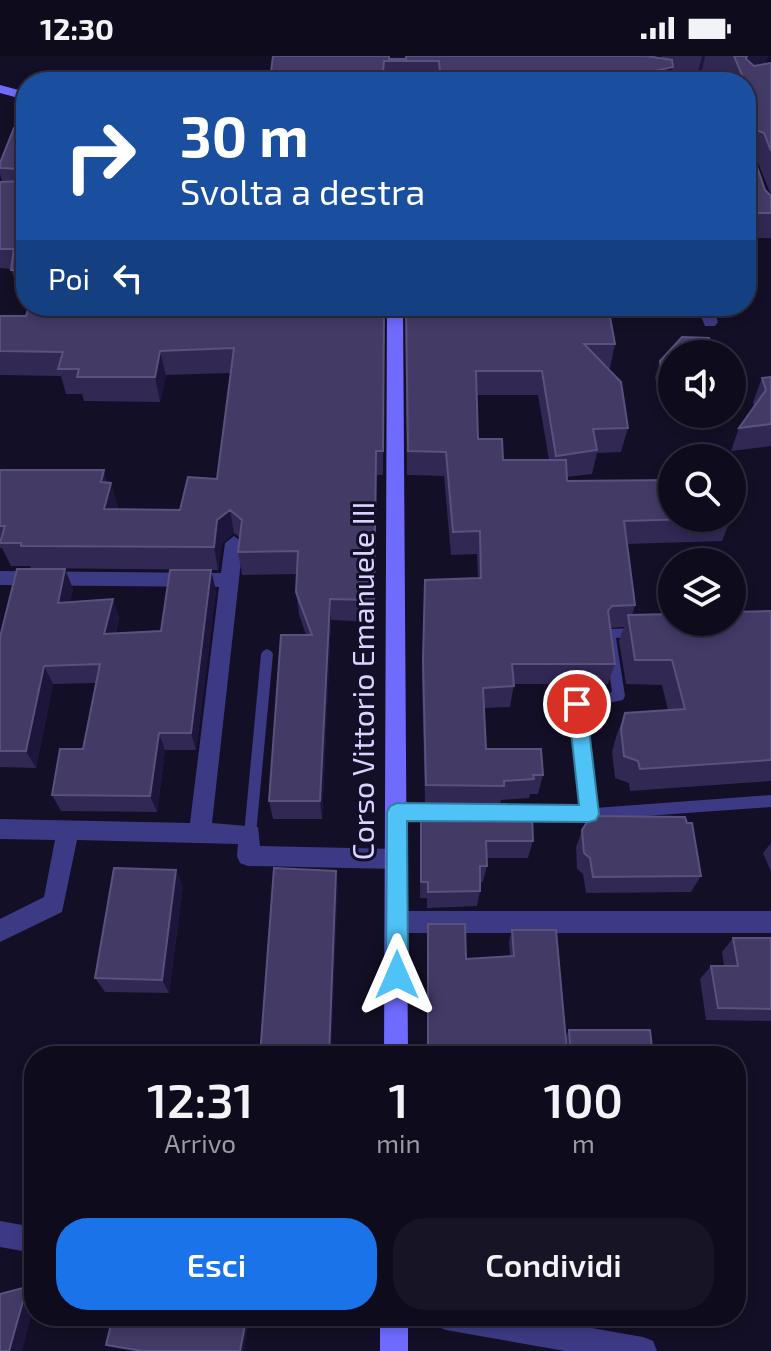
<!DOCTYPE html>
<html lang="it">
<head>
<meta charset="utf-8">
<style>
  :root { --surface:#0e0b1c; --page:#171425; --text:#f1f3f6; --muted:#9b9ba3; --line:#2e2b3b; --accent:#1a73e8 }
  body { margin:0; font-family:"Exo 2",sans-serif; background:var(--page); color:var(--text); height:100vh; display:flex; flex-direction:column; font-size:30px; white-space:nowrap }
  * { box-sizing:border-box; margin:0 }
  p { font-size:26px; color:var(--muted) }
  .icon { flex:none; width:44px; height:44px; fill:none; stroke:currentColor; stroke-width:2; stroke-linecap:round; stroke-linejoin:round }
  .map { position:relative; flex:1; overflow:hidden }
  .details { position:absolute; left:24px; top:990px; width:722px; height:280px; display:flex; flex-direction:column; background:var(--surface); border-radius:32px; box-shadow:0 4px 12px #0003,0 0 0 2px var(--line) }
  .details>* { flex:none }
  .hud { position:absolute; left:16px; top:16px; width:740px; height:244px; border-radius:32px; box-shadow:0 4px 12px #0003,0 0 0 2px var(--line); background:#1a4fa0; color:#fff; overflow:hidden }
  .tools { position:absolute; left:658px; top:284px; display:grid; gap:16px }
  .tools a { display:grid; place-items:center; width:88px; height:88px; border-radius:50%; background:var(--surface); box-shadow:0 4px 12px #0003,0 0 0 2px var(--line); font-size:40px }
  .pin { position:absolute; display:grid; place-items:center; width:68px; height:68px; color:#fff; margin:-34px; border:4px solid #fff; border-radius:50%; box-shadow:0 2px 8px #0007 }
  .me { position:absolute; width:88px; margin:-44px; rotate:0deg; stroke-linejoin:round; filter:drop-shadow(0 0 6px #0008) }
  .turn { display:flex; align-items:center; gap:28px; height:168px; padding:0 32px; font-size:36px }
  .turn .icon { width:104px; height:104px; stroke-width:2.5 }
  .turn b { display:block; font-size:56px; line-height:68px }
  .then { display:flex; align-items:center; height:76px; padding:0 32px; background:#0003; gap:16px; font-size:30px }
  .eta { display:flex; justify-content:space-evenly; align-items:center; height:136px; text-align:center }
  .eta b { font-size:48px; font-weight:600; line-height:56px }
  .primary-button { display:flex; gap:16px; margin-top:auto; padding:16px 32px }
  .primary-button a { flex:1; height:92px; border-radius:32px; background:var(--accent); color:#fff; font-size:32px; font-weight:600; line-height:92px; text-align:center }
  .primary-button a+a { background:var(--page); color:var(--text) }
  .status { display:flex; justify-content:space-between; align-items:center; height:56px; padding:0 40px; background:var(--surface); direction:ltr }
  .status svg { height:22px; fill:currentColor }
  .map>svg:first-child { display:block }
</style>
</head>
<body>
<div class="status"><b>12:30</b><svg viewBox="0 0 49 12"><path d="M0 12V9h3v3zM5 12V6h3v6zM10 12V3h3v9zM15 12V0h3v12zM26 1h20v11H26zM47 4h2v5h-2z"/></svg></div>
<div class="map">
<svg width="771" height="1295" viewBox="0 0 771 1295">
  <rect width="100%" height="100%" fill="#130f26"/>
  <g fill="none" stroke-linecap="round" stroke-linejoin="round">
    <!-- lane -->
    <path fill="#3d3a85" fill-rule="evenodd" d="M636,572L640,574L642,577L640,580L616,582L625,640L623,644L583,652L595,752L771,739V751L589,764L488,763L483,761L482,757L483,753L488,751L582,752L571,648L573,644L577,643L612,636L604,578L606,575L610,573Z
      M267,593L271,595L273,598L256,778L255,782L250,784L245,782L244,778L261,598L263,595Z
      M397,750L434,751L439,753L440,757L439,761L434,763L397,762L392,760L391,756L392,752Z"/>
    <!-- street -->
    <path fill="#3d3a85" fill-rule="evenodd" d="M697,250H713L718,266L715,270H705Z
      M234,480L243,487L212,767L258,771L260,790L397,793L405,796L408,803L405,810L397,813L248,810L240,807L237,800L238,788L77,784L62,856L0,886V863L44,841L55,784L0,783V763L190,767L219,531L0,529V515L221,517L225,487Z
      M397,855H771V877H397L389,874L386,866L389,858Z
      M0,1165L34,1171V1197L0,1191Z
      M432,1260H523L643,1281L653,1285L657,1295H565L446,1274L436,1270Z"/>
    <!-- secondary -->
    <path fill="#6f6bff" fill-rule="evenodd" d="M0,29L26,36V44L0,37Z
      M387,250H403L408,1000H384Z
      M380,1260H408V1295H380Z"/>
  </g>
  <!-- wall -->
  <path fill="#312854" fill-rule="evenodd" d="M405,0H656L655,2L662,3L661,0H768L765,8L771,7V182H746V26H728L727,22L702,14L697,20L671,21L670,26H221L271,16L389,3H405ZM754,101L756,102L771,139L765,134Z
    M26,72V234H18L11,213L0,212V126H2L0,118V107Z
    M384,250L383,419H377L374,566L331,564L322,763H273L269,745L306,579L299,558L296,536L297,518L242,519L238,496L240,482L234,477L222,487L218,514L31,512L30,510H11L2,492H0V414L108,426L118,450L117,453L180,454L217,423L230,317L166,319L160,346L84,345L82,338H66L61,320L0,319V260H26L132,253L228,260Z
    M405,250H608L615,288L610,312H608L628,372L621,396L597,397L592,418L567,421V425L731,462L722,485L627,488L635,549L632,559L771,555V725L630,735L629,727L615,722L612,696L616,681L625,657L668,654L662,629L626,628L619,585L624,571L610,572L615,608L608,628H514L510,651L484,652L486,693L543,719L538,738H530L529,742L501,744L500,748L425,747L422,625L424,546L478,522L477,498L451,499L444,420L407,419ZM477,339H538L549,404H503L478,383Z
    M672,298V338L659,339L655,321L660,305Z
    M771,321V390L731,395L739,372L754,351L753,346L762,322Z
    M65,513L73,533L70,546L113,543L119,562L116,577L161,575L216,534L196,694H165L157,756L61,755L52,739L83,693L96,627L53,628L36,712L0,711V581Z
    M421,753L505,760L533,785L528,802H486L487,810L483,826H480V835L477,850L427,852V842H420Z
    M582,774L701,820L691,836L586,837L583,818L577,813L576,791Z
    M771,787V816L763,797Z
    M183,830L169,937L105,936L95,922Z
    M428,868L466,903L510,900L509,886L512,874L566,980L569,974L653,1000H565V999V1000H422L423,992L427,993V880Z
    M733,882H771V965L706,964L700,923L711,910H724L722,896Z"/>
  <!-- shaded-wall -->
  <path fill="#1d163a" d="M702,0H705L702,14L697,20Z
    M747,0H768L762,19L743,22Z
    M673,11L670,26H626L627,21Z
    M119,250H132L133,256L118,253Z
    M160,295L166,319L160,346L155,321Z
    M104,414L109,432L111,427L118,450L112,476L104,453L101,426Z
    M230,454L234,477L222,487L218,514L214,491L217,464Z
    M65,513L73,533L66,566L58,547Z
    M211,514L216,534L196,694L191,677Z
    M113,543L119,562L111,597L104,578Z
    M330,543L331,564L322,763L320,745Z
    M44,610L53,628L36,712L26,695Z
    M159,677L165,694L157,756L150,740Z
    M176,814L183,830L169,937L162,924Z
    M336,815L338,831L331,1000H329Z
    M27,1231L34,1232V1249L22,1295H9Z
    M246,1264L249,1265L244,1295H240Z"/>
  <!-- building -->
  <path fill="#433a66" stroke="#5a527e" stroke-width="2" d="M273,0H389V3H406V0H646L672,4L673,11L627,21L628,26H441L439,5H384L382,26H221L223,17L271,16Z
    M734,0H747L746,3L754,10L771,7V95L764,77L751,72L754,102L765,134L771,140V157H746V42H751L746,26H745Z
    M14,72H26V214H11L14,193H0V126L22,125V113L0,112V107Z
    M29,250H119L118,253L180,254L228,260L229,250H384L383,395H376L374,544L330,543L320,745H269L281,579H312L296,536L298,495L238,496L242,464L230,454L217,464L214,491L21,490V487H0L5,470H0V414H104L101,426L111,427L104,453L180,454L188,421L217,423L234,292L160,295L155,321H77L79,313H58L63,296L0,295V260H26Z
    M406,250H608L615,288H584L621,326L628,372L593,373L597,394L556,400L542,315H476L478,383H502L503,404H566L567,425L672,424V462H728L624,465L635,549L612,550L608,555L615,608H512L514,630L483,632L486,693H541L543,719H533L534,723L504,725V730L426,729L423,604L425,524L481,522L480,475L453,476L446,396L408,395Z
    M682,281L709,282L714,298H672V322H663L660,305Z
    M771,321V368L739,372L766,334L762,322Z
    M17,513H65L58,547L113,543L104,578L161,575L170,514H211L191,677H159L150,740L52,739L60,693H83L100,608L44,610L26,695H0V581Z
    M771,555V704L640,713L638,705L624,700L621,673L625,657L685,653L672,604H635L628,559L672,558V566H732V556Z
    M427,748H505V760H532L533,785H486L487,810H480V835L428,836V826H421V753H427Z
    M591,760L685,761L687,767H692L701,820L593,821L590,802L584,797L582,774Z
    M114,812L176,814L162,924L95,922Z
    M274,812L336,815L329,1000H260Z
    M428,868H465L466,903L514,900L512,874H556L567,996H479V1000H423V992L428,993Z
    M733,882H771V953L718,952L711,910H738Z
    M569,974H650L653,1000H571Z
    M27,1231L9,1295H0V1238Z
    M113,1260H241V1264H246L240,1295H142L106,1289Z"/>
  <!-- route -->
  <path fill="#4fc3f7" stroke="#337fa1" stroke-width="2" d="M577,640L584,643L586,648L599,758L596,764L589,766L407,765L408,919L404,927L397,930L390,927L386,919L387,756L390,750L397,747L579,749L568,648L571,643Z"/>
  <g text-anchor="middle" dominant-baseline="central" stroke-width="6" stroke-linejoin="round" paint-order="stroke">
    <!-- street labels -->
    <g font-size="30" fill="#d9d4ff" stroke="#130f26">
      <text transform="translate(362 625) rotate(-90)">Corso Vittorio Emanuele III</text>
    </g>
  </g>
</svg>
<div class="tools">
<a><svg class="icon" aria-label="sound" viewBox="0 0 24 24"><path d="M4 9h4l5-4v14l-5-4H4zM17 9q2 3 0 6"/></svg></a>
<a><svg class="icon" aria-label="search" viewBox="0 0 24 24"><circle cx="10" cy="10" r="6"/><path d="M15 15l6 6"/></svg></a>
<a><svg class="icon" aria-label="layers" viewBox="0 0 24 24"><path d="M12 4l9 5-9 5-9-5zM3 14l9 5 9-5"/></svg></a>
</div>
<div class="pin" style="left:577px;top:648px;background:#d93025"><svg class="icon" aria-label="arrive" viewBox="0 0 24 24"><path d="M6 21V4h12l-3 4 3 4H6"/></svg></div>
<svg class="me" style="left:397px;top:919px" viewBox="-20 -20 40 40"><path d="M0-17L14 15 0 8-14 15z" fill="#4fc3f7" stroke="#fff" stroke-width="4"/></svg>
<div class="hud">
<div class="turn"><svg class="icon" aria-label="right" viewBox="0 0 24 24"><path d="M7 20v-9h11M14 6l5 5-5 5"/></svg><div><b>30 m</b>Svolta a destra</div></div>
<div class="then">Poi<svg class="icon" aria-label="left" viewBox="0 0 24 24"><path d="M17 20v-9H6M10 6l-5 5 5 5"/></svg></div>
</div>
<section class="details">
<div class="eta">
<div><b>12:31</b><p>Arrivo</p></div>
<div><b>1</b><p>min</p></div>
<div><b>100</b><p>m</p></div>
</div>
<div class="primary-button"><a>Esci</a><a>Condividi</a></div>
</section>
</div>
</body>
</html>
